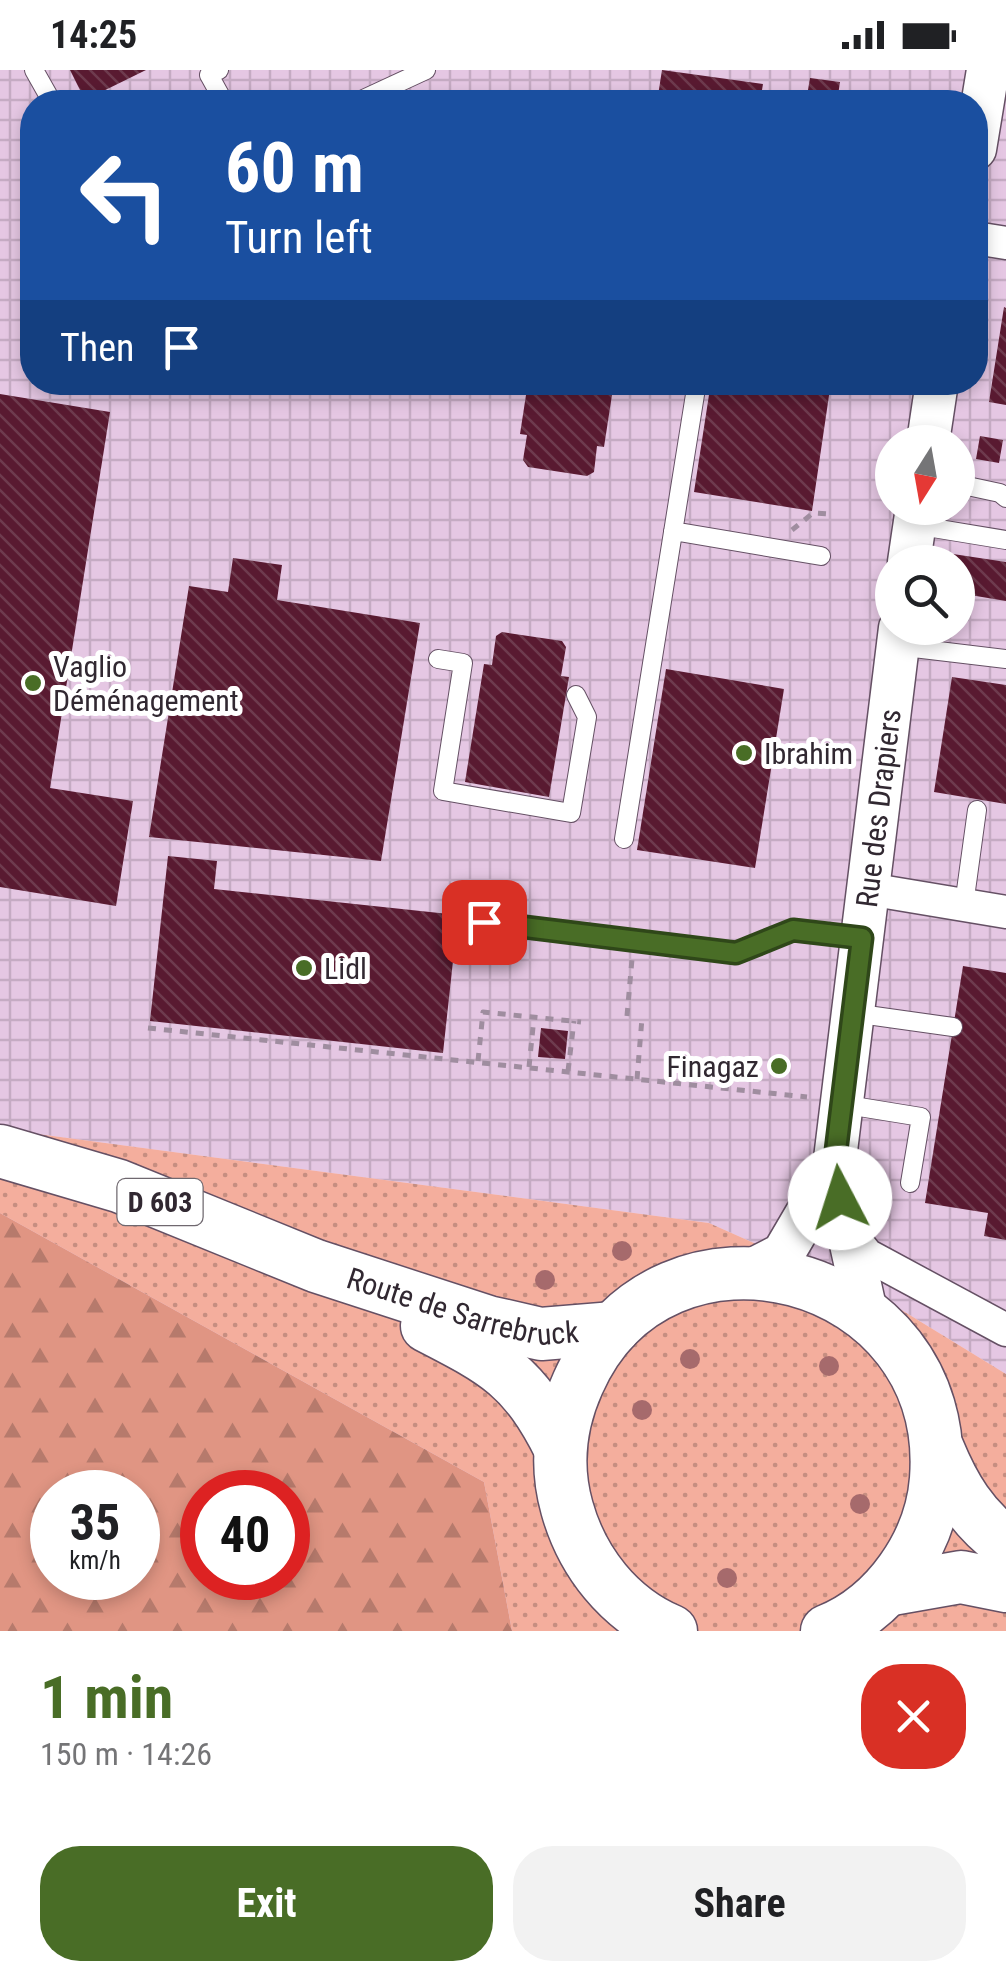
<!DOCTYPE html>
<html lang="en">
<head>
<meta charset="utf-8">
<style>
  :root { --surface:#fff; --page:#f2f2f2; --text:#202124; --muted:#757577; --accent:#496d26 }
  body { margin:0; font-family:"Roboto Condensed",sans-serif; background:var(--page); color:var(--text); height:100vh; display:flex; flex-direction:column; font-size:38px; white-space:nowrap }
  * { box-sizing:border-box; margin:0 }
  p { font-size:32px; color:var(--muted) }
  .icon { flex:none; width:55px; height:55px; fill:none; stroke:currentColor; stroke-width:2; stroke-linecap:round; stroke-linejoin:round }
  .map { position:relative; height:1561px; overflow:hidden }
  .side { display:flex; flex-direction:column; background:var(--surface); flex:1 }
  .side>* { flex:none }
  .hud { position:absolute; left:20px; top:20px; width:968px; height:305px; border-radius:40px; box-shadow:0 5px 15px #0003; background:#1a4fa0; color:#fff; overflow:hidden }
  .needle { width:65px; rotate:191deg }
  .tools { position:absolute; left:875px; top:355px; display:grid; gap:20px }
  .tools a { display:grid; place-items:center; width:100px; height:100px; border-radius:50%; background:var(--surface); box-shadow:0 5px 15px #0003; font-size:50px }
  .speed { position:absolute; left:30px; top:1400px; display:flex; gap:20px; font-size:50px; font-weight:700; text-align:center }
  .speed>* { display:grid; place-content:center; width:130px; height:130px; border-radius:50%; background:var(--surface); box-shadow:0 5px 15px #0003; line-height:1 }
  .speed small { font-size:25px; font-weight:400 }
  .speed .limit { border:15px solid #d22; background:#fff; color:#111 }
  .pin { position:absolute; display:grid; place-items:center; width:85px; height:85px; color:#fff; margin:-42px; border-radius:20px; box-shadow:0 5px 15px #0006 }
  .me { position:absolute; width:110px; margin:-55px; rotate:355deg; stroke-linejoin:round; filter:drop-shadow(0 0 8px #0008) }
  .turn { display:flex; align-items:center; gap:35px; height:210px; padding:0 40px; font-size:45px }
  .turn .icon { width:130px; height:130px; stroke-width:2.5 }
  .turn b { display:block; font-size:70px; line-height:85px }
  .then { display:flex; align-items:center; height:95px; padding:0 40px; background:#0003; gap:20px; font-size:38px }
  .round { display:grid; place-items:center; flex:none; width:105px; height:105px; border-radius:40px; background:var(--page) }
  .head { display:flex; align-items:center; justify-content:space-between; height:170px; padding:0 40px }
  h1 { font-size:60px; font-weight:700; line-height:75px; color:var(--accent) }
  .primary-button { display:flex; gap:20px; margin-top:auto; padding:20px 40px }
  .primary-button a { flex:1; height:115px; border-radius:40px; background:var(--accent); color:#fff; font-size:40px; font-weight:700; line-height:115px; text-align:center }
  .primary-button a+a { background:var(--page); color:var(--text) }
  .status { display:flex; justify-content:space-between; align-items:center; height:70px; padding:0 50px; background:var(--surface); direction:ltr }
  .status svg { height:28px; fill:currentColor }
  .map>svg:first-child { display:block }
</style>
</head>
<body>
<div class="status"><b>14:25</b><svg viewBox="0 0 49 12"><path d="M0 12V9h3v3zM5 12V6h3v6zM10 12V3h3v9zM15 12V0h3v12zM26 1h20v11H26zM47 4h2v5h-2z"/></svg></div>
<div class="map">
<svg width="1006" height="1561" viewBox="0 0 1006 1561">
  <defs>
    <pattern id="industrial-grid" width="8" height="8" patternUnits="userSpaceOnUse" patternTransform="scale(2.5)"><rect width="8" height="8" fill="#e5c7e3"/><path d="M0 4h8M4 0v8" fill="none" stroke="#c5abc3"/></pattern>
    <pattern id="grass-dots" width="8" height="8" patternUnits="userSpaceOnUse" patternTransform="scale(2.5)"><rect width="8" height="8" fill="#f4ae9d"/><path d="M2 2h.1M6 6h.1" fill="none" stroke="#c68e81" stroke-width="1.8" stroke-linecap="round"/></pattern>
    <pattern id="forest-firs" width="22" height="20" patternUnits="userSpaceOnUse" patternTransform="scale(2.5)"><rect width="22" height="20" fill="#e09583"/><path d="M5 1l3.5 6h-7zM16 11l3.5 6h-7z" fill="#b67a6c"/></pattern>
    <pattern id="building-back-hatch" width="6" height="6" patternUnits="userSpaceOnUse" patternTransform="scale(2.5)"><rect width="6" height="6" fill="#591a31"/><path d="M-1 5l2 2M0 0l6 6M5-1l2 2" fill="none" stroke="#6e3b4e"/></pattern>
  </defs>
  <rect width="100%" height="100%" fill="#f0d7ef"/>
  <!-- industrial -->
  <path fill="url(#industrial-grid)" fill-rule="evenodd" d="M0,0H1006V1304L895,1236L709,1153L0,1059ZM32,32H975V312H32ZM892,372H958V438H892ZM892,492H958V558H892Z"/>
  <!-- grass -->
  <path fill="url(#grass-dots)" d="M0,1059L709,1153L895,1236L1006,1304V1561H512L484,1412L0,1143Z"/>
  <!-- forest -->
  <path fill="url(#forest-firs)" fill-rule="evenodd" d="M0,1143L484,1412L512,1561H0ZM52,1422H138V1508H52ZM202,1422H288V1508H202Z"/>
  <!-- building -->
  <path fill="url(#building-back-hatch)" d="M70,0H146L85,30Z
    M662,0L763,14L760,32H657Z
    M810,8L840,12L837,32H806Z
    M1004,237L1006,238V335L989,332Z
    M528,312H614L604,377L597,376L594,402L587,406L528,397L523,390L527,365L520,364Z
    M711,312H831L812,441L694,422Z
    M0,324L110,342L50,718L133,731L116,836L0,817Z
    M980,366L1003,370L999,393L976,389Z
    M953,484L1006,492V531L958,523V492H951Z
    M233,488L282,495L277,530L420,553L381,791L149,767L189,516L228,522Z
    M502,562L562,571L566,577L561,606L569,607L549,727L465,712L484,594L492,595L496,566Z
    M666,599L784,619L755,798L637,780Z
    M952,607L1006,615V734L934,722Z
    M168,786L217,791L214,819L458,845L443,983L150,951Z
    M963,896L1006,903V1170L984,1166L988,1143L925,1133Z
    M541,958L568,961L565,989L538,987Z"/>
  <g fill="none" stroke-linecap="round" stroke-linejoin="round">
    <!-- service casing -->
    <g stroke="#655064" stroke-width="20">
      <path id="service" d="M34,0L52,32
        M219,0L209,5L224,32
        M357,32L426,0
        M958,414L1000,423L1006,428
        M915,455L1006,470
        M673,461L821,486
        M897,576L1006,589
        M438,589L463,593L443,721L571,743L587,647L576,625
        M624,769L697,312
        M964,835L977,740
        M483,852L737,883L793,860L862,867
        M853,943L953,957
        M841,1034L921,1047L910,1113"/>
    </g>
    <!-- minor casing -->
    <g stroke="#655064" stroke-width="35">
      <path id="minor" d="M975,168L1006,173
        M868,819L1006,842
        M847,1160L867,1185L1006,1260"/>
    </g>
    <!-- tertiary casing -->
    <g stroke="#655064" stroke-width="45">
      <g id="tertiary">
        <path d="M975,79L988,0"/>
        <path d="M928,372L937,312"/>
        <path d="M909,492L917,438"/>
        <path d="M748,1202L783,1184L834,1097"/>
        <path id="s1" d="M866,1242L834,1097L900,558"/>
      </g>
    </g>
    <!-- primary casing -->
    <g stroke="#655064" stroke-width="55">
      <g id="primary">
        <path id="s2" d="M0,1081L119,1116L316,1196L488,1252L541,1264L614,1258"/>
        <path d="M427,1256C497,1292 524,1306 560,1378"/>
        <path d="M938,1379C954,1418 972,1448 1006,1473"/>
        <path d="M887,1520L961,1507L1006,1516"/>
        <path d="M671,1561C619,1539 582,1492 567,1438C555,1396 560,1353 578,1313C662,1122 952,1197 936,1409C931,1473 887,1537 827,1561"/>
      </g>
    </g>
    <!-- path -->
    <path stroke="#9f8d9f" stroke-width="5" stroke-dasharray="8 8" stroke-linecap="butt" d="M792,460L813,443L828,444
      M627,946L632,889
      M148,958L807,1027
      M478,991L483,942L581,952
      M529,997L534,947
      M568,1001L574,951
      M637,1009L642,948"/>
    <!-- service -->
    <use href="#service" stroke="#fff" stroke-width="18"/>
    <!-- minor -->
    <use href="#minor" stroke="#fff" stroke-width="32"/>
    <!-- tertiary -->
    <use href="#tertiary" stroke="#fff" stroke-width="42"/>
    <!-- primary -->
    <use href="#primary" stroke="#fff" stroke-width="52"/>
  </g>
  <!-- trees -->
  <g fill="#a66a6c">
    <circle cx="622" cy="1181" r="10"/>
    <circle cx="545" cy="1210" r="10"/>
    <circle cx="690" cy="1289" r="10"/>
    <circle cx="829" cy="1296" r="10"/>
    <circle cx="642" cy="1340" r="10"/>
    <circle cx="860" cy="1434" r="10"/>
    <circle cx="727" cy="1508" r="10"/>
  </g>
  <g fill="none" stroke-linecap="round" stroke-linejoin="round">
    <!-- route casing -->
    <g stroke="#2f4719" stroke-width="25">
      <path id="route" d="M484,852L736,883L793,860L862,868L834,1097L840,1128"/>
    </g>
    <!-- route -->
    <use href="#route" stroke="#496d26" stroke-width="18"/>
  </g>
  <!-- markers -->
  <g fill="#496d26" stroke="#fff" stroke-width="4">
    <circle cx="33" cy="613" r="10"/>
    <circle cx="744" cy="683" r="10"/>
    <circle cx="304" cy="898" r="10"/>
    <circle cx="779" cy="996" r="10"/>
  </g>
  <g text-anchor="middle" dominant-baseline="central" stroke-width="10" stroke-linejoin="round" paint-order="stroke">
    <!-- shield labels -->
    <rect fill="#fff" stroke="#6f686f" stroke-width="2.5" x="117.5" y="1109" width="85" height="46" rx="8"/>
    <g font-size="28" font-weight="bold" fill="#312831">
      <text x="160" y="1132">D 603</text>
    </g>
    <!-- poi labels -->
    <g font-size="30" fill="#312831" stroke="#fff" text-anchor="start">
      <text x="53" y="596">Vaglio<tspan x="53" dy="34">Déménagement</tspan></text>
      <text x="764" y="683">Ibrahim</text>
      <text x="324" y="898">Lidl</text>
      <text x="759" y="996" text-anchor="end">Finagaz</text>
    </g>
    <!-- street labels -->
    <g font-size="30" fill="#312831" stroke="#fff">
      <text stroke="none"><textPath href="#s1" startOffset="510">Rue des Drapiers</textPath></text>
      <text stroke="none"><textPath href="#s2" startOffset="490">Route de Sarrebruck</textPath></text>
    </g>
  </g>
</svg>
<div class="tools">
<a><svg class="needle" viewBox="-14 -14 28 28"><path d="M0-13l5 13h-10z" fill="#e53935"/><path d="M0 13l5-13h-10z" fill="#757577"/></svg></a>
<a><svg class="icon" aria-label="search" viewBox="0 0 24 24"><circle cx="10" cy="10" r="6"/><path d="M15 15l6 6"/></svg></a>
</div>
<div class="speed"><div>35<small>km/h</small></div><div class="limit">40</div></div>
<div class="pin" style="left:484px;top:852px;background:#d93025"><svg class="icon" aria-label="arrive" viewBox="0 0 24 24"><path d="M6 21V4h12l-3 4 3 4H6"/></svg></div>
<svg class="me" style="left:840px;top:1128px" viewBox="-20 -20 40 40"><circle r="19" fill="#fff"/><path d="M0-13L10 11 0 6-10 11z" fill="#496d26"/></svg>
<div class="hud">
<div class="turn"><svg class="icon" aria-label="left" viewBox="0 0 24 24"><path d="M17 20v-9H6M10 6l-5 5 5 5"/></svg><div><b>60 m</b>Turn left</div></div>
<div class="then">Then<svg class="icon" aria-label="arrive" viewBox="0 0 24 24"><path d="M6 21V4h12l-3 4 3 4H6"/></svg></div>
</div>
</div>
<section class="side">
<div class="head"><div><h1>1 min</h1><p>150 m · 14:26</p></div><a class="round" style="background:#d93025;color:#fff"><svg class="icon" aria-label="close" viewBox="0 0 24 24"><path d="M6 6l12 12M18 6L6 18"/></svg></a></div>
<div class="primary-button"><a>Exit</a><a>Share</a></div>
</section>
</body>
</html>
